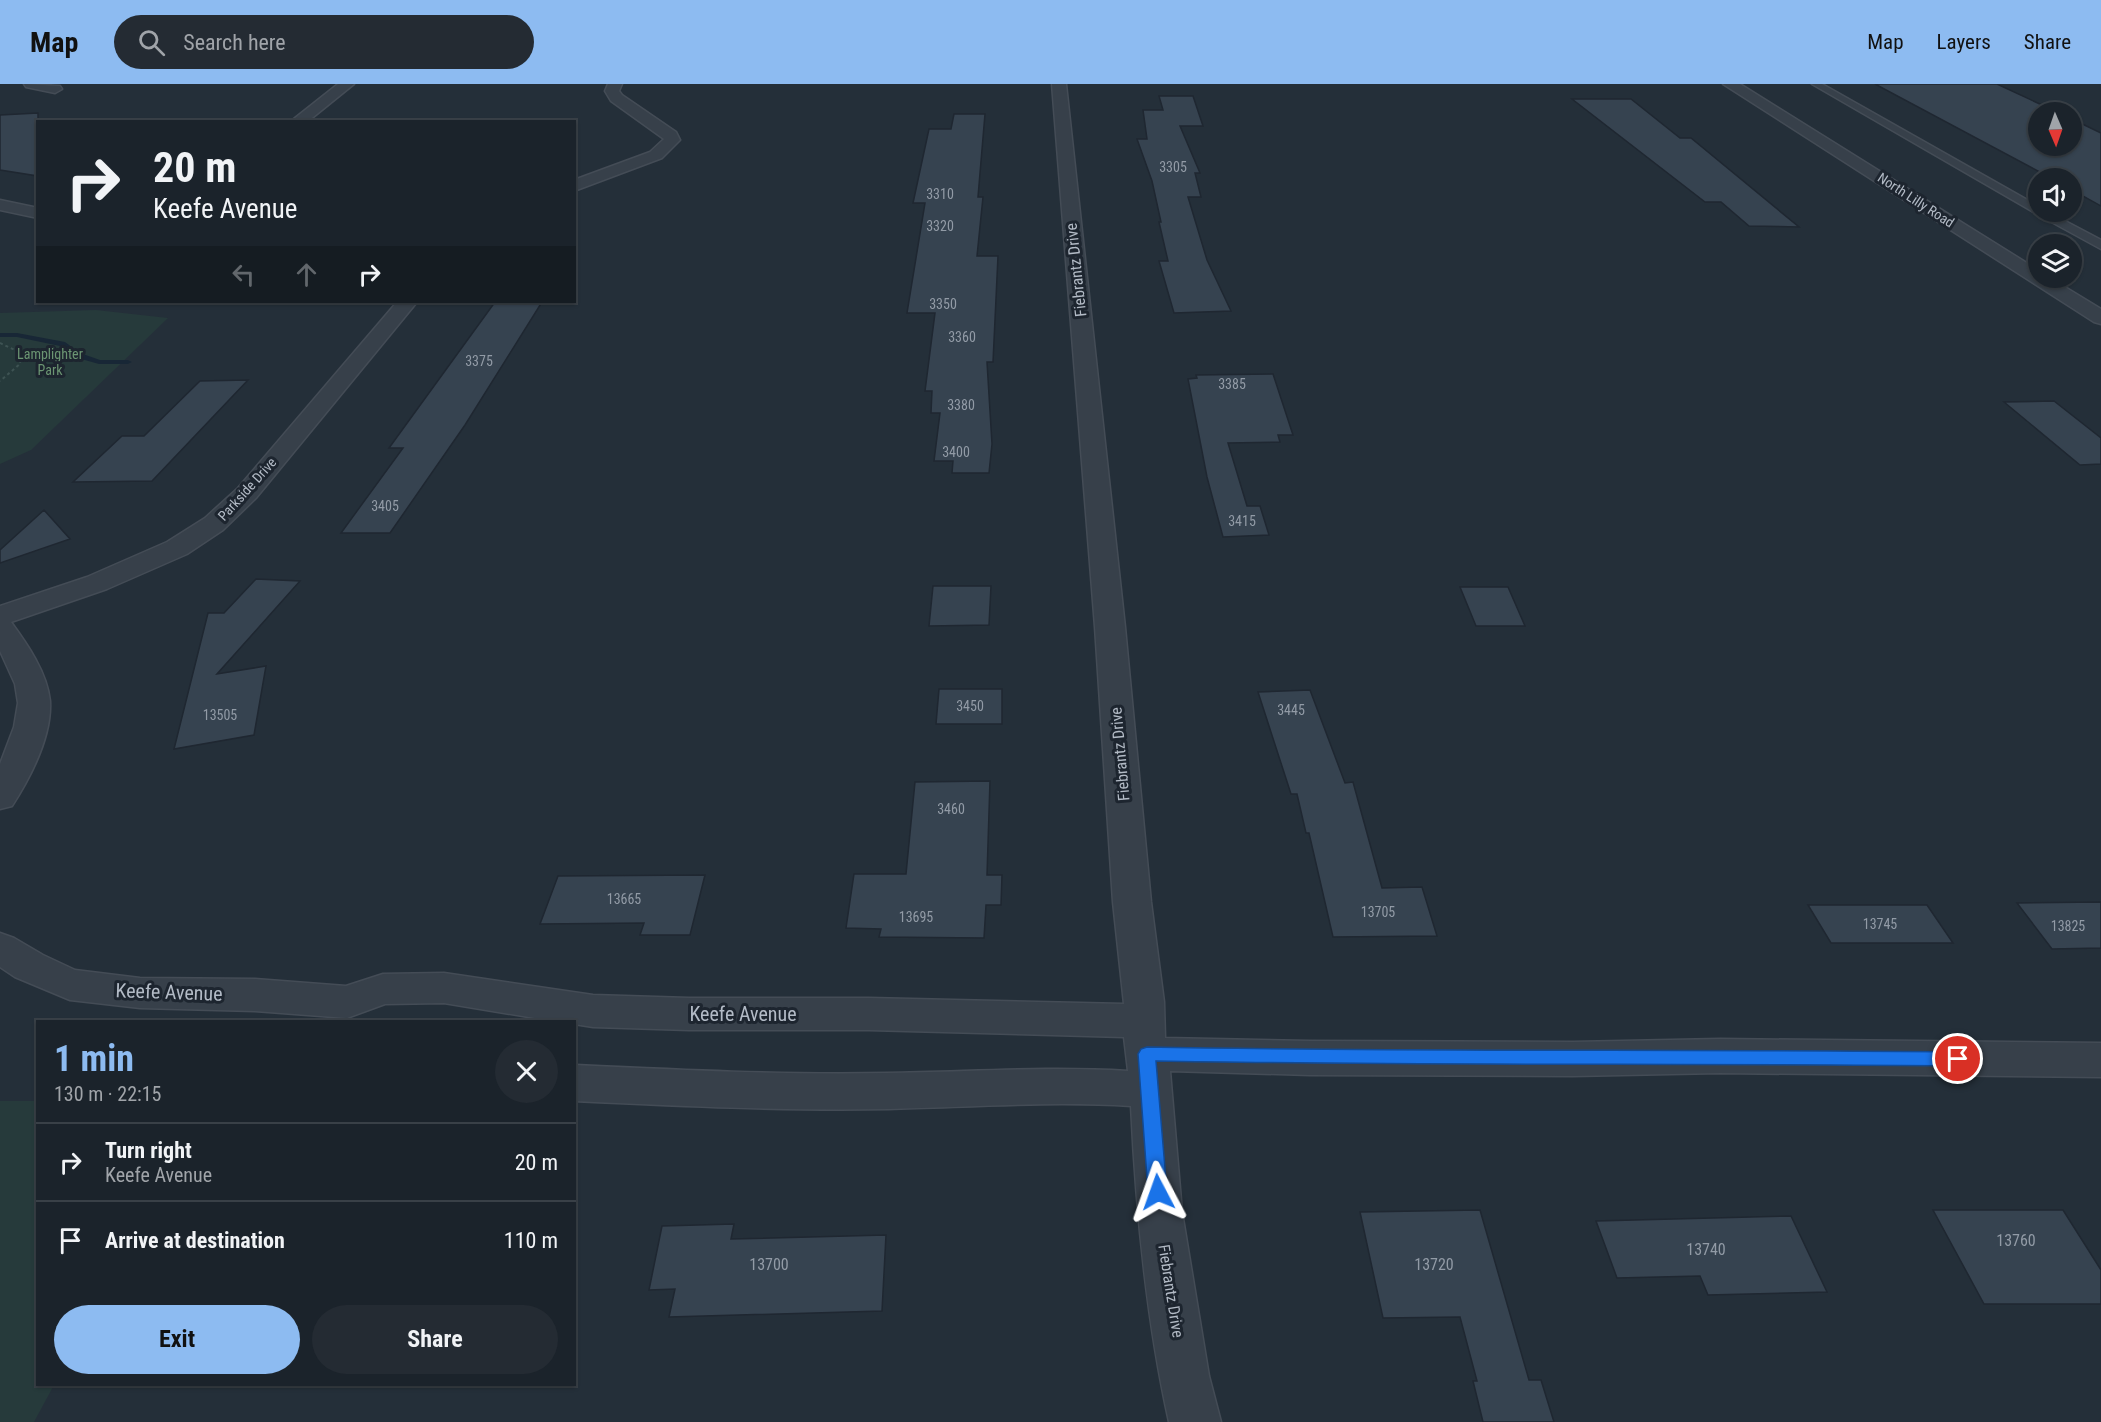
<!DOCTYPE html>
<html lang="en">
<head>
<meta charset="utf-8">
<style>
  :root { --surface:#1b232b; --page:#242b33; --text:#f1f3f6; --muted:#a0a4a9; --line:#394047; --accent:#8dbbf1 }
  body { margin:0; font-family:"Roboto Condensed",sans-serif; background:var(--page); color:var(--text); height:100vh; display:flex; flex-direction:column; font-size:22px; white-space:nowrap }
  * { box-sizing:border-box; margin:0 }
  p { font-size:20px; color:var(--muted) }
  .icon { flex:none; width:33px; height:33px; fill:none; stroke:currentColor; stroke-width:2; stroke-linecap:round; stroke-linejoin:round }
  .map { position:relative; flex:1; overflow:hidden }
  .side { position:absolute; left:36px; top:936px; width:540px; height:366px; display:flex; flex-direction:column; background:var(--surface); border-radius:0px; box-shadow:0 2px 4px #0004,0 0 0 2px var(--line) }
  .side>* { flex:none }
  .guide { position:absolute; left:36px; top:36px; width:540px; height:183px; border-radius:0px; box-shadow:0 2px 4px #0004,0 0 0 2px var(--line); background:#1b232b; color:var(--text); overflow:hidden }
  .needle { width:39px; rotate:178deg }
  .tools { position:absolute; left:2028px; top:18px; display:grid; gap:12px }
  .tools a { display:grid; place-items:center; width:54px; height:54px; border-radius:50%; background:var(--surface); box-shadow:0 2px 4px #0004,0 0 0 2px var(--line); font-size:30px }
  .pin { position:absolute; display:grid; place-items:center; width:51px; height:51px; color:#fff; margin:-26px; border:3px solid #fff; border-radius:50%; box-shadow:0 2px 6px #0007 }
  .me { position:absolute; width:66px; margin:-33px; rotate:356deg; stroke-linejoin:round; filter:drop-shadow(0 0 4px #0008) }
  .turn { display:flex; align-items:center; gap:21px; height:126px; padding:0 18px; font-size:27px }
  .turn .icon { width:78px; height:78px; stroke-width:2.5 }
  .turn b { display:block; font-size:42px; line-height:51px }
  .lanes { display:flex; align-items:center; height:57px; padding:0 18px; background:#0003; justify-content:center; gap:30px; direction:ltr }
  .lanes .off { opacity:.35 }
  .round { display:grid; place-items:center; flex:none; width:63px; height:63px; border-radius:32px; background:var(--page) }
  .overview { display:flex; align-items:center; justify-content:space-between; height:102px; padding:0 18px }
  h1 { font-size:36px; font-weight:700; line-height:45px; color:var(--accent) }
  .primary-button { display:flex; gap:12px; margin-top:auto; padding:12px 18px }
  .primary-button a { flex:1; height:69px; border-radius:36px; background:var(--accent); color:#111; font-size:24px; font-weight:700; line-height:69px; text-align:center }
  .primary-button a+a { background:var(--page); color:var(--text) }
  ul { padding:0; list-style:none }
  li { display:flex; align-items:center; gap:18px; height:78px; padding:0 18px; border-top:2px solid var(--line) }
  li div { flex:1 }
  li b { display:block; font-size:22px }
  li em { font-style:normal }
  header { display:flex; align-items:center; gap:36px; box-sizing:border-box; height:84px; padding:0 30px; background:var(--accent); color:#111 }
  header strong { font-size:28px }
  nav { display:flex; gap:33px; margin-inline-start:auto; font-size:21px }
  .search { width:420px; height:54px; background:var(--page); display:flex; align-items:center; gap:15px; box-sizing:border-box; padding:0 21px; border-radius:33px; color:var(--muted); font-size:22px }
  .map>svg:first-child { display:block }
</style>
</head>
<body>
<header>
<strong>Map</strong>
<div class="search"><svg class="icon" aria-label="search" viewBox="0 0 24 24"><circle cx="10" cy="10" r="6"/><path d="M15 15l6 6"/></svg>Search here</div>
<nav><a>Map</a><a>Layers</a><a>Share</a></nav>
</header>
<div class="map">
<svg width="2101" height="1338" viewBox="0 0 2101 1338">
  <rect width="100%" height="100%" fill="#242f39"/>
  <!-- green -->
  <path fill="#263a3b" d="M96,226L168,234L31,366L0,380V229Z
    M0,1017H37L38,1300L54,1301L34,1338H0Z"/>
  <g fill="none" stroke-linecap="round" stroke-linejoin="round">
    <!-- stream -->
    <path fill="#182736" fill-rule="evenodd" d="M0,249H17L65,258L80,269L100,276H128L132,278L128,280H99L74,273L60,262L17,253H0Z"/>
  </g>
  <!-- building -->
  <path fill="#364350" stroke="#1f2731" stroke-width="1.5" d="M1875,0H1997L2057,28H2038V62H2072V35L2101,49V122L2072,106V94H2051Z
    M1159,12H1193L1203,42H1180L1200,89H1195L1201,113H1188L1207,176L1231,227L1174,229L1159,177H1168L1159,138H1161L1152,97L1137,55H1147L1143,26H1163Z
    M1572,15H1631L1680,54H1691L1799,143L1749,142L1721,118H1705Z
    M38,29V92L0,86V31Z
    M954,30H985L978,113H983L977,172H998L993,278H987L992,360L989,389H952L953,377H934L940,329H931L932,307H925L935,229H907L925,119H913L929,45H951Z
    M495,218H542L465,341L390,449H341L403,364H389Z
    M1273,290L1293,351H1278L1280,358L1228,359L1247,422H1260L1269,451L1223,453L1207,393L1188,295L1197,294L1196,291Z
    M248,296L152,397L73,398L122,352H144L200,297Z
    M2054,317L2101,354V380L2080,381L2004,318Z
    M44,426L70,455L0,479V466Z
    M256,495L300,497L217,590L266,582L254,651L174,665L208,529H224Z
    M933,502H991L989,541L929,542Z
    M1460,503H1508L1525,542H1476Z
    M939,605H1002V640H936Z
    M1310,606L1345,699L1353,698L1382,804L1422,803L1437,852L1333,853L1309,749H1306L1297,710H1291L1258,608Z
    M990,697L987,791H1002L1001,821H986L984,854L879,853L881,845L846,844L854,790H906L915,698Z
    M705,791L690,851H640L644,839L540,840L558,792Z
    M2101,818V864L2052,865L2017,819Z
    M1808,821H1927L1953,859H1831Z
    M1480,1126L1529,1296H1541L1554,1338H1483L1473,1297H1477L1460,1233L1383,1234L1360,1128Z
    M1933,1126H2063L2101,1186V1220H1984Z
    M1791,1132L1827,1208L1708,1211L1700,1192L1617,1194L1596,1137Z
    M734,1140L731,1155L886,1151L882,1227L669,1233L675,1205L649,1206L662,1142Z"/>
  <g fill="none" stroke-linecap="round" stroke-linejoin="round">
    <!-- service casing -->
    <g stroke="#444c56" stroke-width="3">
      <path id="service" d="M1812,0H1822L2038,122V128H2048L2101,156V165L2037,130Z"/>
    </g>
    <!-- minor casing -->
    <g stroke="#444c56" stroke-width="3">
      <path id="minor" d="M24,0L60,2L62,5L55,9L26,3Z
        M338,0H354L307,38H290Z
        M608,0H622L619,7L622,11L676,48L680,56L662,74L574,107V96L650,68L664,55L611,17L605,7Z
        M1052,0H1066L1125,543L1151,818L1164,918L1165,954L1310,957L1573,958L1720,955L2101,959V993L1720,989L1573,992L1310,991L1170,987L1182,1128L1209,1292L1221,1338H1169C1146,1234 1136,1128 1131,1022C1050,1017 970,1023 889,1025C784,1027 679,1022 574,1017V981C679,986 783,991 887,989C968,988 1047,982 1128,987L1124,953L869,946H689L593,943L574,940V938H559L444,919L385,920L347,934L255,927L140,924L70,916L15,893L0,883V849L14,854L43,871L75,886L140,894L255,895L346,902L383,890L444,889L593,911L689,914H869L1124,920L1113,818L1095,543Z
        M0,116L38,124V134L0,126Z
        M397,218H417L256,414L223,446L187,470L107,505L11,538C27,560 47,588 50,617C52,652 30,694 12,722L0,725V680L14,643L18,619L15,600L0,567V522L87,493L167,458L205,434L238,404Z"/>
    </g>
    <!-- tertiary casing -->
    <g stroke="#444c56" stroke-width="3">
      <path id="tertiary" d="M1723,0H1740L2038,186V194H2050L2101,225V240L2094,238Z"/>
    </g>
    <!-- path -->
    <path stroke="#3e5353" stroke-width="2" stroke-dasharray="3 3" stroke-linecap="butt" d="M0,259L21,269L20,280L0,297"/>
    <!-- service -->
    <use href="#service" fill="#37404a" fill-rule="evenodd"/>
    <!-- minor -->
    <use href="#minor" fill="#37404a" fill-rule="evenodd"/>
    <!-- tertiary -->
    <use href="#tertiary" fill="#37404a" fill-rule="evenodd"/>
  </g>
  <!-- route -->
  <path fill="#1a73e8" stroke="#114b97" stroke-width="1.5" d="M1147,963C1417,968 1687,965 1958,968L1964,970L1967,975L1964,980L1958,982C1691,979 1423,982 1156,977L1167,1108L1165,1114L1158,1116L1151,1114L1148,1108L1138,970L1141,965Z"/>
  <g text-anchor="middle" dominant-baseline="central" stroke-width="6" stroke-linejoin="round" paint-order="stroke">
    <!-- number labels -->
    <g font-size="14" fill="#929ba6">
      <text x="1173" y="83">3305</text>
      <text x="940" y="110">3310</text>
      <text x="940" y="142">3320</text>
      <text x="943" y="220">3350</text>
      <text x="962" y="253">3360</text>
      <text x="479" y="277">3375</text>
      <text x="1232" y="300">3385</text>
      <text x="961" y="321">3380</text>
      <text x="956" y="368">3400</text>
      <text x="385" y="422">3405</text>
      <text x="1242" y="437">3415</text>
      <text x="970" y="622">3450</text>
      <text x="1291" y="626">3445</text>
      <text x="220" y="631">13505</text>
      <text x="951" y="725">3460</text>
      <text x="624" y="815">13665</text>
      <text x="1378" y="828">13705</text>
      <text x="916" y="833">13695</text>
      <text x="1880" y="840">13745</text>
      <text x="2068" y="842">13825</text>
    </g>
    <!-- far-street labels -->
    <g font-size="14" fill="#b3bbc6" stroke="#1d252f">
      <text transform="translate(1916 116) rotate(33)">North Lilly Road</text>
      <text transform="translate(247 405) rotate(-48)">Parkside Drive</text>
    </g>
    <!-- far-park labels -->
    <g font-size="14" fill="#6b9572" stroke="#1d252f">
      <text x="50" y="270">Lamplighter<tspan x="50" dy="16">Park</tspan></text>
    </g>
    <!-- street labels -->
    <g font-size="16" fill="#b3bbc6" stroke="#1d252f">
      <text transform="translate(1076 186) rotate(-96)">Fiebrantz Drive</text>
      <text transform="translate(1120 670) rotate(-95)">Fiebrantz Drive</text>
      <text transform="translate(1171 1207) rotate(81)">Fiebrantz Drive</text>
    </g>
    <!-- near-number labels -->
    <g font-size="16" fill="#929ba6">
      <text x="2016" y="1156">13760</text>
      <text x="1706" y="1165">13740</text>
      <text x="769" y="1180">13700</text>
      <text x="1434" y="1180">13720</text>
    </g>
    <!-- near-street labels -->
    <g font-size="20" fill="#b3bbc6" stroke="#1d252f">
      <text transform="translate(169 908) rotate(2)">Keefe Avenue</text>
      <text x="743" y="930">Keefe Avenue</text>
    </g>
  </g>
</svg>
<div class="tools">
<a><svg class="needle" viewBox="-14 -14 28 28"><path d="M0-13l5 13h-10z" fill="#e53935"/><path d="M0 13l5-13h-10z" fill="#a0a4a9"/></svg></a>
<a><svg class="icon" aria-label="sound" viewBox="0 0 24 24"><path d="M4 9h4l5-4v14l-5-4H4zM17 9q2 3 0 6"/></svg></a>
<a><svg class="icon" aria-label="layers" viewBox="0 0 24 24"><path d="M12 4l9 5-9 5-9-5zM3 14l9 5 9-5"/></svg></a>
</div>
<div class="pin" style="left:1958px;top:975px;background:#d93025"><svg class="icon" aria-label="arrive" viewBox="0 0 24 24"><path d="M6 21V4h12l-3 4 3 4H6"/></svg></div>
<svg class="me" style="left:1158px;top:1108px" viewBox="-20 -20 40 40"><path d="M0-17L14 15 0 8-14 15z" fill="#1a73e8" stroke="#fff" stroke-width="4"/></svg>
<div class="guide">
<div class="turn"><svg class="icon" aria-label="right" viewBox="0 0 24 24"><path d="M7 20v-9h11M14 6l5 5-5 5"/></svg><div><b>20 m</b>Keefe Avenue</div></div>
<div class="lanes"><svg class="icon off" aria-label="left" viewBox="0 0 24 24"><path d="M17 20v-9H6M10 6l-5 5 5 5"/></svg><svg class="icon off" aria-label="ahead" viewBox="0 0 24 24"><path d="M12 20V5M6 11l6-6 6 6"/></svg><svg class="icon" aria-label="right" viewBox="0 0 24 24"><path d="M7 20v-9h11M14 6l5 5-5 5"/></svg></div>
</div>
<section class="side">
<div class="overview"><div><h1>1 min</h1><p>130 m · 22:15</p></div><a class="round"><svg class="icon" aria-label="close" viewBox="0 0 24 24"><path d="M6 6l12 12M18 6L6 18"/></svg></a></div>
<ul>
<li><svg class="icon" aria-label="right" viewBox="0 0 24 24"><path d="M7 20v-9h11M14 6l5 5-5 5"/></svg><div><b>Turn right</b><p>Keefe Avenue</p></div><em>20 m</em></li>
<li><svg class="icon" aria-label="arrive" viewBox="0 0 24 24"><path d="M6 21V4h12l-3 4 3 4H6"/></svg><div><b>Arrive at destination</b></div><em>110 m</em></li>
</ul>
<div class="primary-button"><a>Exit</a><a>Share</a></div>
</section>
</div>
</body>
</html>
